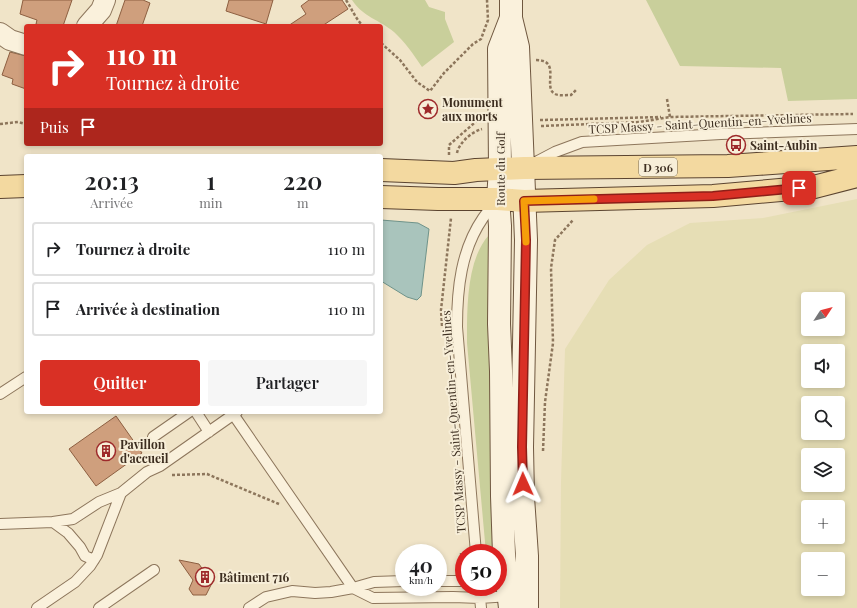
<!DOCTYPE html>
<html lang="fr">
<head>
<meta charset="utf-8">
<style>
  :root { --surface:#fff; --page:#f6f6f6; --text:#202124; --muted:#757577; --line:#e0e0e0; --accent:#d93025 }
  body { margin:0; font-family:"Playfair Display",serif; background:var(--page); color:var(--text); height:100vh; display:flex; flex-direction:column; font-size:15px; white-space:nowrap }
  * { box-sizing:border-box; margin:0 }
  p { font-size:13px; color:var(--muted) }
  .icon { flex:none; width:22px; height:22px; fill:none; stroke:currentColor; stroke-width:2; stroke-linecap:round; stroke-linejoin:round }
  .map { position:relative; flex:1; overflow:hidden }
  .side { position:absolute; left:24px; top:154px; width:359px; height:260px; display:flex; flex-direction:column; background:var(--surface); border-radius:4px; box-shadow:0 2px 6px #0003 }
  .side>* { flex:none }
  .hud { position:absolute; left:24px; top:24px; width:359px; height:122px; border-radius:4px; box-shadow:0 2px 6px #0003; background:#d93025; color:#fff; overflow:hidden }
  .needle { width:26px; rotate:54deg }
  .buttons { position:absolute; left:801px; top:292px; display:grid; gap:8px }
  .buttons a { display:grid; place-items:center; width:44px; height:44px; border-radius:4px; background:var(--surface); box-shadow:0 2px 6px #0003; font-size:20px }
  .speed { position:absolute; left:395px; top:544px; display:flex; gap:8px; font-size:20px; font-weight:700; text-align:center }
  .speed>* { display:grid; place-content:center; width:52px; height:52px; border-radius:50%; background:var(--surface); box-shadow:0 2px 6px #0003; line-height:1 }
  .speed small { font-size:10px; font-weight:400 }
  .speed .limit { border:6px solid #d22; background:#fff; color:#111 }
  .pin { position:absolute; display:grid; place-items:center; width:34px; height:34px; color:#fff; margin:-17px; border-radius:8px; box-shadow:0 2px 6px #0006 }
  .me { position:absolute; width:44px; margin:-22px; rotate:359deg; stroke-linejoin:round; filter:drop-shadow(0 0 3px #0008) }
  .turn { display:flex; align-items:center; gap:14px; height:84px; padding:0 16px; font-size:18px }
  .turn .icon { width:52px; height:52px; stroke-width:2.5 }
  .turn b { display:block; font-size:28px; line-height:34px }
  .then { display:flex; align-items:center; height:38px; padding:0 16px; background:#0003; gap:8px; font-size:15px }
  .eta { display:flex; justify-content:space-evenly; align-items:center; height:68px; text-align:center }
  .eta b { font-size:24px; font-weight:600; line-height:28px }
  .action { display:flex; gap:8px; margin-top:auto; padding:8px 16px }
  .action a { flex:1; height:46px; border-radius:4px; background:var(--accent); color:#fff; font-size:16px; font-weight:600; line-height:46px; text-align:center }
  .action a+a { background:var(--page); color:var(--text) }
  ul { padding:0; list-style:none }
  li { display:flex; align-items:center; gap:12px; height:54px; margin:0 8px 6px; padding:0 8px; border:2px solid var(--line); border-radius:4px }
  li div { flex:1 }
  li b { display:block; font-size:15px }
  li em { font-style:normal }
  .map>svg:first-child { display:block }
</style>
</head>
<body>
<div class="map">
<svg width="857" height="608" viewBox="0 0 857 608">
  <rect width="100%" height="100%" fill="#f0e4c8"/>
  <!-- farmland -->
  <path fill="#e6deb5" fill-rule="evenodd" d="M857,199V608H560L561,482L565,349L609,280L647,245L690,223L763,218ZM808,299H838V329H808ZM808,351H838V381H808ZM808,403H838V433H808ZM808,455H838V485H808ZM808,507H838V537H808ZM808,559H838V589H808Z"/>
  <!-- green -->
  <path fill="#c9cf9b" d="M352,0H425L429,7L445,12V19L454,42L422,67C414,55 405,42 394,32C380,20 363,17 352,0Z
    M646,0H857V99L788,101L781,68L680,66Z
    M489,235L490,449L495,553H486L467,343C467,310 466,260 489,235Z"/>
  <!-- water -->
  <path fill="#a9c4bc" stroke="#6f938a" d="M381,220L418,223L429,229L421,296L417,300L407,297L381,281Z"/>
  <!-- building -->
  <path fill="#cf9f7d" stroke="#8d5f41" d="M23,0H72L63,26H43L36,24L37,20L20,14Z
    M125,0H143L150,3L142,26H116Z
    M229,0H273L266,24L226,11Z
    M309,0H342L348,9L322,26H288L306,14L301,6Z
    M10,52L26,56V89L12,84L13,79L2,75Z
    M116,416L142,453L96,486L69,449Z
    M179,560L199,564L212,583L206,595H193L189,589L193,580Z"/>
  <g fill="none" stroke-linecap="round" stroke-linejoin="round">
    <!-- lane casing -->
    <g stroke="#8d765c" stroke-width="12">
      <path id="lane" d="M534,163L555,152L582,142L721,134L857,129
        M0,394L26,377
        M196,412L209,432
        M233,414L353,588L373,598L453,597L480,598L511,596
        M153,437L189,412
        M53,522L68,533L80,547L85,556L94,560
        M0,524L53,522L73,519L99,502L121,493L147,472L160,466L237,412
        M476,553L457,327C457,289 461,250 483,218C494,202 509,187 521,172
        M438,581H464
        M479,587L481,608
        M37,608L75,582L90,566L97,555L121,493
        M99,608L154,570
        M249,608L266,597L292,591L315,593L331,592L353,588L374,582L404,581"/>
    </g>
    <!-- street casing -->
    <g stroke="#8d765c" stroke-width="22">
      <path id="street" d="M87,26L101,10L105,0
        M0,33L10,40L26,45"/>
    </g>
    <!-- secondary casing -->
    <g stroke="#6f573f" stroke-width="24">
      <path id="secondary" d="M511,0V18L518,47L526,240L522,447L523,497L527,556V608
        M510,608L504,554L502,496L501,371L499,324L500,226L498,199L500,169L499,49L511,18"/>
    </g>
    <!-- primary casing -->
    <g stroke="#5b4430" stroke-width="24">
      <path id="primary" d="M381,170L454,173L476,170L524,168L728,166L857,157
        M0,187L26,186
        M381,197L438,199H498L524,201L713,196L814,187L857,176"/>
    </g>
    <!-- path -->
    <path stroke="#8d765c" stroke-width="2.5" stroke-dasharray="3 2" stroke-linecap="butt" d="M346,0C352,9 355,18 363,26
      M381,43L400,60L417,82L430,91L444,73L473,44L481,39L488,20L487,0
      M536,60C562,60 542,87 555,94C559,96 566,95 571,95L576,90
      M667,99L670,117H668
      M540,120L661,117
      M0,124L18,122L26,124
      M541,126L640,122L670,117L853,114
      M457,153C459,143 471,132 482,129
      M449,155V145L480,118
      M442,326L441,310L451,218
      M543,451L545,402L553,343L551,268L555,240L573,220
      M172,475L207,474L279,504
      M461,553L462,568"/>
    <!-- lane -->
    <use href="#lane" stroke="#faf1dc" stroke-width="10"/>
    <!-- street -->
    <use href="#street" stroke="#faf1dc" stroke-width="20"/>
    <!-- secondary -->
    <use href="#secondary" stroke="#faf1dc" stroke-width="22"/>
    <!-- primary -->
    <use href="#primary" stroke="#f3d9a0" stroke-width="22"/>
  </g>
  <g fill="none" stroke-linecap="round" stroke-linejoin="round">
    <!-- route casing -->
    <g stroke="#8d1f18" stroke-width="10">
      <path id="route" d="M523,484L522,447L526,240L524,201L713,196L799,188"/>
    </g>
    <!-- route -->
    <use href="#route" stroke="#d93025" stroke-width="7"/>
    <!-- slow -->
    <path stroke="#f59e0b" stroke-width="7" d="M526,242L524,201L594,199"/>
  </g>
  <!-- icons -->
  <defs>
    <g id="sight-ring" transform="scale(1)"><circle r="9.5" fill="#f7eed8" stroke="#9e2a2b" stroke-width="1.5"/><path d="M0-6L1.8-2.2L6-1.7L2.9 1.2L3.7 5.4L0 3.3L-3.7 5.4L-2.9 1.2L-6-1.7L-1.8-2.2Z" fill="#9e2a2b"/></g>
    <g id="bus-ring" transform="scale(1)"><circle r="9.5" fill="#f7eed8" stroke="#9e2a2b" stroke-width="1.5"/><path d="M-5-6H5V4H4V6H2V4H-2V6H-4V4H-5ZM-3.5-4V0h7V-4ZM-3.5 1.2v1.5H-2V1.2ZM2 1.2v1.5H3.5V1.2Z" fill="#9e2a2b"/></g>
    <g id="building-ring" transform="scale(1)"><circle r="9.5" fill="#f7eed8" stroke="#9e2a2b" stroke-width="1.5"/><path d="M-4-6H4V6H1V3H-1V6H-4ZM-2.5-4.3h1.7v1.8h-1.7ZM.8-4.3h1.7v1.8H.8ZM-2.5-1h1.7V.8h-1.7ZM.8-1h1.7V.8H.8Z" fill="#9e2a2b"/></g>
  </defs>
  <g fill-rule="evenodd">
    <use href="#sight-ring" x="428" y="109"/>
    <use href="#bus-ring" x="736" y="145"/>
    <use href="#building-ring" x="106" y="451"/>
    <use href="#building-ring" x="205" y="577"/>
  </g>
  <g text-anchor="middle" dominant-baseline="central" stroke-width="4" stroke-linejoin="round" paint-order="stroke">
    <!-- shield labels -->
    <rect fill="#f7eed8" stroke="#756857" stroke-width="1" x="639" y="158" width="38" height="18" rx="3"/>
    <g font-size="11" font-weight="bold" fill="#3d2e20">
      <text x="658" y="167">D 306</text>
    </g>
    <!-- poi labels -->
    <g font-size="12" font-weight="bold" fill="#3d2e20" stroke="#f7eed8" text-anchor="start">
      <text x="442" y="102">Monument<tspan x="442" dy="14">aux morts</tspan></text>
      <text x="750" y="145">Saint-Aubin</text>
      <text x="120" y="444">Pavillon<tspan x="120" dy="14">d'accueil</tspan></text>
      <text x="219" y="577">Bâtiment 716</text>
    </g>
    <!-- street labels -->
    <g font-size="12" fill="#3d2e20" stroke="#f7eed8">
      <text transform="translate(700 123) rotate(-3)">TCSP Massy - Saint-Quentin-en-Yvelines</text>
      <text transform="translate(500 169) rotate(-90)">Route du Golf</text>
      <text transform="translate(453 422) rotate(-94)">TCSP Massy - Saint-Quentin-en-Yvelines</text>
    </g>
  </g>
</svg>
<div class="buttons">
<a><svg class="needle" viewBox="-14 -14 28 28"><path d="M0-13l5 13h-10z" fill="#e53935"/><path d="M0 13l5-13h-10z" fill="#757577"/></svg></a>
<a><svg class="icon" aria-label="sound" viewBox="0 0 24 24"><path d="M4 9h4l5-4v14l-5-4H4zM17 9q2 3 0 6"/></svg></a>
<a><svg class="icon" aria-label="search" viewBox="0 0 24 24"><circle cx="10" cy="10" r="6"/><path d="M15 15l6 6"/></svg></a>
<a><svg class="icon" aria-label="layers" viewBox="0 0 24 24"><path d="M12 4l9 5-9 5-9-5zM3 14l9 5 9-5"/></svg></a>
<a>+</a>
<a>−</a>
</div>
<div class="speed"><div>40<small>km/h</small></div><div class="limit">50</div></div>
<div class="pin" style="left:799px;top:188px;background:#d93025"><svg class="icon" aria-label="arrive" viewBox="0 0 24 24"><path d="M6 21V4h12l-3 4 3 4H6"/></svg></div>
<svg class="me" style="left:523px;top:484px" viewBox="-20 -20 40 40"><path d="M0-17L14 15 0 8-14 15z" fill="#d93025" stroke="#fff" stroke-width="4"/></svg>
<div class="hud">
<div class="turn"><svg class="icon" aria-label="right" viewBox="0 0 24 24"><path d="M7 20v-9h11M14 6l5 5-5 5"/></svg><div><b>110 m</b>Tournez à droite</div></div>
<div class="then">Puis<svg class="icon" aria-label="arrive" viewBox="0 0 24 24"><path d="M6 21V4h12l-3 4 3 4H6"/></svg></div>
</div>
<section class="side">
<div class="eta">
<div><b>20:13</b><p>Arrivée</p></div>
<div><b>1</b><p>min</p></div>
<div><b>220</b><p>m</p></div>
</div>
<ul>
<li><svg class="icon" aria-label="right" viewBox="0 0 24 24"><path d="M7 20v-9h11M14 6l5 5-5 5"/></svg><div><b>Tournez à droite</b></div><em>110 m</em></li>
<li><svg class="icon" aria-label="arrive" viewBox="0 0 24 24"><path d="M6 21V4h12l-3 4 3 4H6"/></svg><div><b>Arrivée à destination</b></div><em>110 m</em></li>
</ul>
<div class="action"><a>Quitter</a><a>Partager</a></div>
</section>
</div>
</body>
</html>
